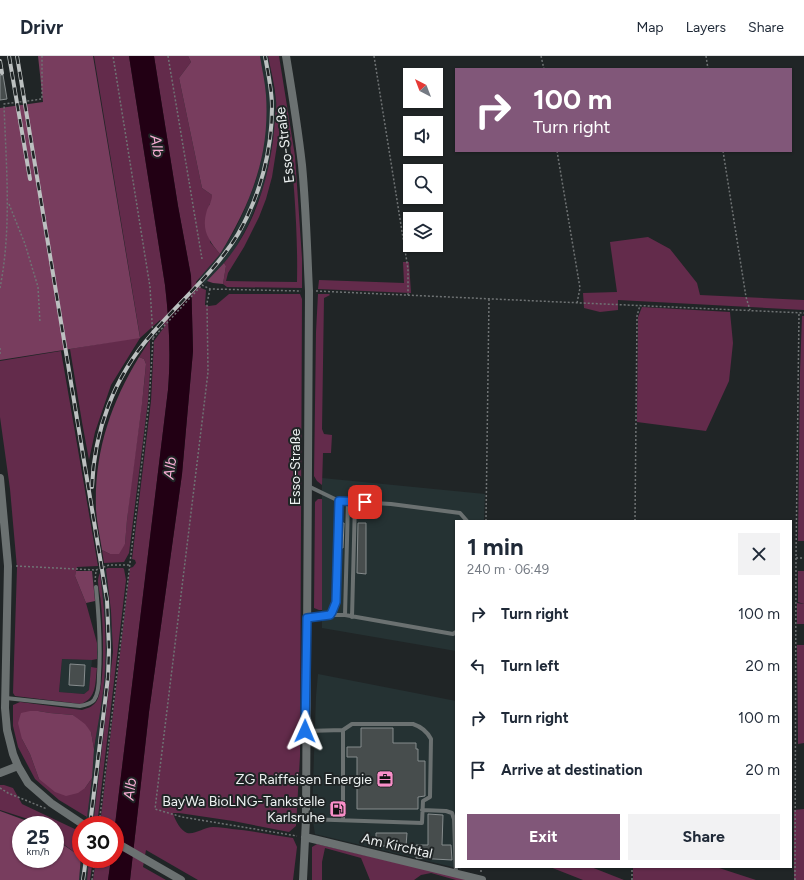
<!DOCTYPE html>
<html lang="en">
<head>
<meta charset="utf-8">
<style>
  :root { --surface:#fff; --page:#f2f2f3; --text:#1f2937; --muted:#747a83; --line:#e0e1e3; --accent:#815779 }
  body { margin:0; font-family:Figtree,sans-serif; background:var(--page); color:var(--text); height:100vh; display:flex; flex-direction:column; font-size:15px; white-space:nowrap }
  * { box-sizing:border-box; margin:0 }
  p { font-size:13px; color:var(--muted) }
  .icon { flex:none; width:22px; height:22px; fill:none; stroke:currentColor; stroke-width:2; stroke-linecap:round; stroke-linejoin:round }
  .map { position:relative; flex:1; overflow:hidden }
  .drawer { position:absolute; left:455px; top:464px; width:337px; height:348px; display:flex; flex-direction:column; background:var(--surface); border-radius:0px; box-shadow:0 1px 3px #0004 }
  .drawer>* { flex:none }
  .guide { position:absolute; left:455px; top:12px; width:337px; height:84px; border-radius:0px; box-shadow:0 1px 3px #0004; background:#815779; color:#fff; overflow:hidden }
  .needle { width:26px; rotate:318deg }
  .tools { position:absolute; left:403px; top:12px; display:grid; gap:8px }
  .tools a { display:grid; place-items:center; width:40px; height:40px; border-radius:0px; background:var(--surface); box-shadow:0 1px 3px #0004; font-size:20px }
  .speed { position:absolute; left:12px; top:760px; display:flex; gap:8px; font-size:20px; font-weight:700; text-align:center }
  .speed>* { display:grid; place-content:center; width:52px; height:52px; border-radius:50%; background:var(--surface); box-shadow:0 1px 3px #0004; line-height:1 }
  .speed small { font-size:10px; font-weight:400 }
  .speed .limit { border:6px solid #d22; background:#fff; color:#111 }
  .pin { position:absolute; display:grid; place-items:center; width:34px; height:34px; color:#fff; margin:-17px; border-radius:8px; box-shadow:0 2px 6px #0006 }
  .me { position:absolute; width:44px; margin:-22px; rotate:1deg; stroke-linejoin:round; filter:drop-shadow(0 0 3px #0008) }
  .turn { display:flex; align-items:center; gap:14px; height:84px; padding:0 12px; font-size:18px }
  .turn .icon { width:52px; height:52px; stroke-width:2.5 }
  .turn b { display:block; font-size:28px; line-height:34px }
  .round { display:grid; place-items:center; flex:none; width:42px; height:42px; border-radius:0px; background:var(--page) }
  .head { display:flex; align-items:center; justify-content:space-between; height:68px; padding:0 12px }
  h1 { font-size:24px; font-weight:700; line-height:30px }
  .action { display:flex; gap:8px; margin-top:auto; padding:8px 12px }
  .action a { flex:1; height:46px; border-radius:0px; background:var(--accent); color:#fff; font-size:16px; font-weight:700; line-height:46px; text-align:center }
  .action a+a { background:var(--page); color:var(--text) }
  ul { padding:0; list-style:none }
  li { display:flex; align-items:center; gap:12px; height:52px; padding:0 12px }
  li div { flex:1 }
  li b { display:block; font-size:15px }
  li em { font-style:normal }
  header { display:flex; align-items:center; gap:24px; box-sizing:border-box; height:56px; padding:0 20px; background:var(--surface); border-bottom:1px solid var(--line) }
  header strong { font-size:19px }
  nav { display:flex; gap:22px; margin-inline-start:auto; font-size:14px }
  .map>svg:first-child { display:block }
</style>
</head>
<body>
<header>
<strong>Drivr</strong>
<nav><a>Map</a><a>Layers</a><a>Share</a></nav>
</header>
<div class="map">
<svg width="804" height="824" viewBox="0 0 804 824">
  <rect width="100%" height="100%" fill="#202526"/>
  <!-- built -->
  <path fill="#253233" d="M260,0H268L276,46L274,78L266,126L249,167L233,197L205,228L199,222L220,198L235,174L245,153L256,124L261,104L263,20Z
    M322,422L485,438L484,465H456V595L322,572Z
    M106,513L112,573L111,618L93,769H85L94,693L104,623L106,576L103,543L100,517Z
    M62,603L92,604L89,634L84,638L59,636Z
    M318,618L456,645V811H461V813L315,778L312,759L316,640Z
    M81,803H89L87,824H79Z"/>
  <!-- green -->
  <path fill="#632b4b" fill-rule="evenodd" d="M94,0H129L165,229C169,264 171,298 168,334L115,769H100L130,512L133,511L136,507L135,504L132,503L151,345L154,285L165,270L160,264L140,282L111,329L95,376L89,404L82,366L70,293L140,281Z
    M154,0H188L191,6L179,22L202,132L212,139V145L209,149L210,186L220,198L196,226L201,232L206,234L205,249L209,250L216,249L229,238H300L302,243L300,700L296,770L289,776L233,765L179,757H173C175,764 180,774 187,777C195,779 204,771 213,771C220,771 226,772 232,773C253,775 273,779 293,782L297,791L293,824H198L146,794L143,811L166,824H130L149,656L182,418L193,295L191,220L178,150Z
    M268,0H279L295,100L302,202V232L227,231L223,228L226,210L224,207C257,168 272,113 275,63C275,57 277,51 276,45C275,30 271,15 268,0ZM285,72L287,73L289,77C294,127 298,176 297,226L226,225L228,217L244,191L259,161L266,143L272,121L278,83L280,76Z
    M648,181L670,193L697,227L700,239L804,244V254L618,244V254L600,256L584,252L583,237L617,236L610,186Z
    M403,206H409L411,237L318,233L319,224L404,227Z
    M318,238H329L330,239L324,242L322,373L324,378L332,379L331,397H323L322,429L317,425L314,420L316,276Z
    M642,251L730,256L733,287L729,325L706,375L637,366L638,261Z
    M802,260H804V485H798L800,316Z
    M150,284V315L148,345L129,497L124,506L104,507L102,494L110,498L125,488C129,428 141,368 146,308L144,303L139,301Z
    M61,295L98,510L77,511L75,520L86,547L97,587V603L92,604L62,603L59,636L84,638L89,634L91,611L97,612C95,627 97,642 81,648L15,640L13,637L17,512L10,433L0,361V305Z
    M318,443H322V554H319L314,552L315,446Z
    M108,512H123L124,513L126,524L97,769H93L113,596L111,555L106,513Z
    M798,515H804V568H797V547L804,548L798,546Z
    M100,517C104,549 107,580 105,612C104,639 98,666 94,693L91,676L73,659L50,657L38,655L22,683L30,698L39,723L85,732L92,722L87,761L59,744L35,723L18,691L13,670V649L20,646L82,654C88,652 92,651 96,646C106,634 103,565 101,548C101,538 95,526 100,517Z
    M797,589H804V687L798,688Z
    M0,729H4L13,732L22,748L81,776V801L55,782V769H37L31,764L0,754Z
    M804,753V824H794V754Z
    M317,788L470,824H456L431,817L421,819L414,824H370L361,802L325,792L322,806V824H312V791Z
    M89,803H93L90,824H87Z
    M96,803H111L108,824H93Z
    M550,811H591L624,824H583Z
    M633,811H716L756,824H633Z"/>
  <!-- forest -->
  <path fill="#783d5e" d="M38,0H93L140,282L0,304V52L43,46Z
    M188,0H260C262,13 265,26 266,39C270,100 251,147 220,198C208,183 201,174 207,154C209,149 212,145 212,139L202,132L179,22L191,6Z
    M224,207L226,210L223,228L213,227L207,225Z
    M139,301L144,303L146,308L142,348L127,464L125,488L119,498H110L102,494C100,481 97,468 96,454C94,397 110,349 139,301Z
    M76,515H92L95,545L86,547L75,520Z
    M30,655H38L50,657L73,659L85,668L91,676L94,693L92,722L85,732L78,737L66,740L55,736L39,723L30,698L22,683L18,667L21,657Z
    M0,755L30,766L35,769H21V803H55V783L81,801L79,824H0Z"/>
  <!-- water -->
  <path fill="#220014" d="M129,0H154L178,150L191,220L193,295L182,418L149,656L130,824H108L111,803H115V769L168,334C171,298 169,264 165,229Z"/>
  <!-- building -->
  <path fill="#474d4d" stroke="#868c8d" d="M0,19H3L7,43L0,44Z
    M342,467H344L343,492H342Z
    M358,467H366V518L357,517Z
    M70,608L85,609L84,630L69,629Z
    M361,672H393V687H416V693H418V705H425V740L418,741V753H357V701H347V691H361Z
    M428,758L443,759L442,789H451L452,804L416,802V789H428Z
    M376,777H407L406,790H376Z"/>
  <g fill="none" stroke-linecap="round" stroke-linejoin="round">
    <!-- path -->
    <path stroke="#6f7374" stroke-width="1.5" stroke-dasharray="2 2" stroke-linecap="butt" d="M168,0L202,203
      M374,0L408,213V239
      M541,0L544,13
      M706,0L708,13
      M557,95L580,232L577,247
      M723,95L746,241L750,254
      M9,148L25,188L38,231L40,267
      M0,232C12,171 6,109 4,48L42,43V0
      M210,233L207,247L208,316L203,358L155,753L182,761L297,780
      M316,235L804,257
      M153,282L202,229L210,233L301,235
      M0,292V300
      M486,465L489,243
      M635,465L637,260L640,249
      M796,502H804
      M16,510L96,514L109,509H129
      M95,526L96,514
      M0,732L8,737L47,753
      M99,769L149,346L153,283L150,231L113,0
      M481,816V811
      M92,824L95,803
      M632,824V811
      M795,824L796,502L799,256"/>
    <!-- lane -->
    <path stroke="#6b7171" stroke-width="4" d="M308,430L339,445L391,448L460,457L467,465
      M330,559L333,556L337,540L339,445
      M345,559L348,446
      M352,561L355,446
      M307,562L330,559H345L453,578L456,576
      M6,642L80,650C86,649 91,648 94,644C99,637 99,626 99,619C101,589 99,561 96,531
      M422,754L446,755L452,757L454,763L456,818
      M306,763L422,767L423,745L430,741L431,683C427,675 422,671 413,668H352L343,674L306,675
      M343,764V674"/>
    <!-- street -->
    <path stroke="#6b7171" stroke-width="8" d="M286,0C292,36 298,73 302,109C306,151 307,193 309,235L306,763L303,824
      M0,422L8,510L5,652L7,674L13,698L18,710L28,727L51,747L84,769
      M0,717L18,710
      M305,781L482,824
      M115,786L181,824"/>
    <!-- rail casing -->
    <g stroke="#bcc0c0" stroke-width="4">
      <path id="rail" d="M9,0L30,123
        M17,0L107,544L109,593L108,621L90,769
        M0,5L2,17
        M92,431C94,375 114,321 151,279C180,245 215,216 238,178C260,140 272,95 272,51C272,34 268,17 265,0
        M83,824L86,803"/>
    </g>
    <!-- rail -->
    <use href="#rail" stroke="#202526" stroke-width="2.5" stroke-dasharray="8" stroke-linecap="butt"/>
  </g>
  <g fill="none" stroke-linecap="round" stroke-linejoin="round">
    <!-- route casing -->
    <g stroke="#114b97" stroke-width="10">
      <path id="route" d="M305,675L307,562L330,559L332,556L336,546L339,445L365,446"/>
    </g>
    <!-- route -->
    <use href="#route" stroke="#1a73e8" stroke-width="7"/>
  </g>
  <!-- icons -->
  <defs>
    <g id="office-square" transform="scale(0.9)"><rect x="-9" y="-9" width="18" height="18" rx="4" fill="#f98fc9" stroke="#202526"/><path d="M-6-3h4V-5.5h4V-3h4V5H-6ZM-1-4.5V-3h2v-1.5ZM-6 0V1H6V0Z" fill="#111"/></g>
    <g id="fuel-square" transform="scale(0.9)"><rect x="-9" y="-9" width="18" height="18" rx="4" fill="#f98fc9" stroke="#202526"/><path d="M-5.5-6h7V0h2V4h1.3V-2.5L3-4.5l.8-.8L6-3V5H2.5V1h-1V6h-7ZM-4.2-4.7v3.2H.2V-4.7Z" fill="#111"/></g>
  </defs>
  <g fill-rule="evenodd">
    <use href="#office-square" x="385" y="723"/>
    <use href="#fuel-square" x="338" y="753"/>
  </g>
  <g text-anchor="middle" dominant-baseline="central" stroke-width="4" stroke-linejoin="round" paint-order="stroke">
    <!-- street labels -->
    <g font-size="14" fill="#edf1f1" stroke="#202526">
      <text transform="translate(285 89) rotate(-97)">Esso-Straße</text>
      <text transform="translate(295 411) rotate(-90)">Esso-Straße</text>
      <text transform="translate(397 790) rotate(13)">Am Kirchtal</text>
    </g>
    <!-- poi labels -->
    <g font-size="14" fill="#edf1f1" stroke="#202526" text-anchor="end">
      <text x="372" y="723">ZG Raiffeisen Energie</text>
      <text x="325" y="745">BayWa BioLNG-Tankstelle<tspan x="325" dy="16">Karlsruhe</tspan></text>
    </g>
    <!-- water labels -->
    <g font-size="15" font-style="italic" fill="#f6add3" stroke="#202526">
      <text transform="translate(157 90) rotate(81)">Alb</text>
      <text transform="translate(170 412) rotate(-83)">Alb</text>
      <text transform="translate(130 733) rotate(-83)">Alb</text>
    </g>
  </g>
</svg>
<div class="tools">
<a><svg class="needle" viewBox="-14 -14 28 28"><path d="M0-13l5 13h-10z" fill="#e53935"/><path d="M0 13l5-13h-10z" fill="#747a83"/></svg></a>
<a><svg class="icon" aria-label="sound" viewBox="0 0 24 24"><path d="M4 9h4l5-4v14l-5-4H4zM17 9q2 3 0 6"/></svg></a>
<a><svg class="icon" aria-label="search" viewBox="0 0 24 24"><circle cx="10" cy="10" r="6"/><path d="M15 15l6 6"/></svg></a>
<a><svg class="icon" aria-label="layers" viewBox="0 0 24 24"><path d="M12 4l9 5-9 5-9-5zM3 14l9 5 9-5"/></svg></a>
</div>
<div class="speed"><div>25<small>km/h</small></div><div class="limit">30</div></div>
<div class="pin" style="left:365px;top:446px;background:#d93025"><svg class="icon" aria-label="arrive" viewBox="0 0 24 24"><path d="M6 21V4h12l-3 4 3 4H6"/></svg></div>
<svg class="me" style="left:305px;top:675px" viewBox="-20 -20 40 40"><path d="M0-17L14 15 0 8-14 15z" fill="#1a73e8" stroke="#fff" stroke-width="4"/></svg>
<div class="guide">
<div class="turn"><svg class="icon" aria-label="right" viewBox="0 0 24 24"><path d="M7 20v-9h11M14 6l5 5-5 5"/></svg><div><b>100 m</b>Turn right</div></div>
</div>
<section class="drawer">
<div class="head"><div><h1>1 min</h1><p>240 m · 06:49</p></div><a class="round"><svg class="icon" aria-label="close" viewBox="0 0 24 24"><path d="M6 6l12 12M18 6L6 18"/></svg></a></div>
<ul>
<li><svg class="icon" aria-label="right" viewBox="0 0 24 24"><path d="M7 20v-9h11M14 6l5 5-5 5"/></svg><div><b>Turn right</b></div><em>100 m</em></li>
<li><svg class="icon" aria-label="left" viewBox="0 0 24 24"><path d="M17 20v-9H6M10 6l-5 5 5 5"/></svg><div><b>Turn left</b></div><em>20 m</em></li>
<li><svg class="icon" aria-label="right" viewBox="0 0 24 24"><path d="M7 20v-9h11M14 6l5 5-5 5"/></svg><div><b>Turn right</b></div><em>100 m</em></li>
<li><svg class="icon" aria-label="arrive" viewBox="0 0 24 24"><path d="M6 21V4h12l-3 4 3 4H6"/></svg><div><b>Arrive at destination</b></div><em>20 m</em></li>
</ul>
<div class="action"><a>Exit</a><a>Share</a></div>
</section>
</div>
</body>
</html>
